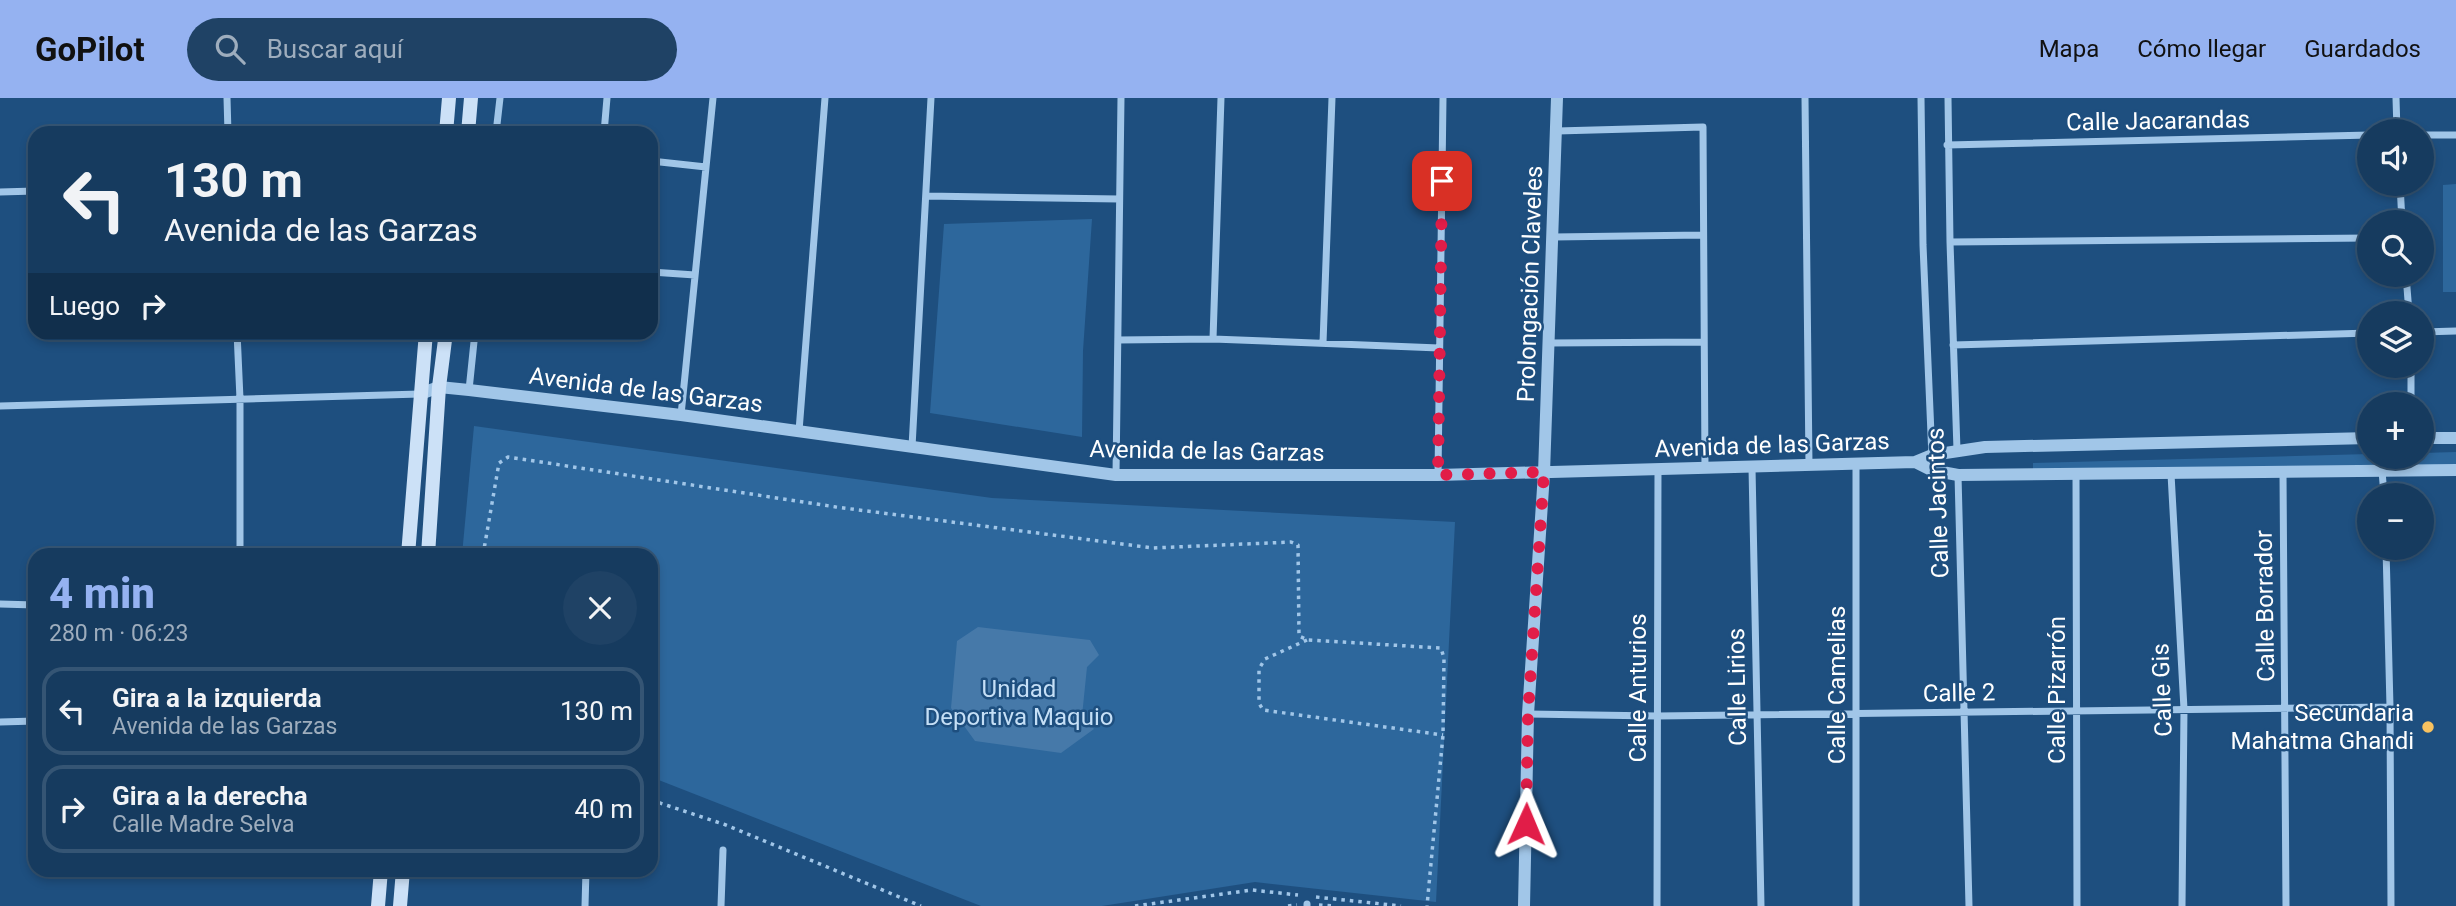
<!DOCTYPE html>
<html lang="es">
<head>
<meta charset="utf-8">
<style>
  :root { --surface:#163b5f; --page:#1f4265; --text:#f1f3f6; --muted:#9eadbd; --line:#355574; --accent:#95b2f1 }
  body { margin:0; font-family:Roboto,sans-serif; background:var(--page); color:var(--text); height:100vh; display:flex; flex-direction:column; font-size:26px; white-space:nowrap }
  * { box-sizing:border-box; margin:0 }
  p { font-size:23px; color:var(--muted) }
  .icon { flex:none; width:38px; height:38px; fill:none; stroke:currentColor; stroke-width:2; stroke-linecap:round; stroke-linejoin:round }
  .map { position:relative; flex:1; overflow:hidden }
  .sheet { position:absolute; left:28px; top:450px; width:630px; height:329px; display:flex; flex-direction:column; background:var(--surface); border-radius:21px; box-shadow:0 4px 10px #0003,0 0 0 2px var(--line) }
  .sheet>* { flex:none }
  .guide { position:absolute; left:28px; top:28px; width:630px; height:214px; border-radius:21px; box-shadow:0 4px 10px #0003,0 0 0 2px var(--line); background:#163b5f; color:var(--text); overflow:hidden }
  .buttons { position:absolute; left:2357px; top:21px; display:grid; gap:14px }
  .buttons a { display:grid; place-items:center; width:77px; height:77px; border-radius:50%; background:var(--surface); box-shadow:0 4px 10px #0003,0 0 0 2px var(--line); font-size:35px }
  .pin { position:absolute; display:grid; place-items:center; width:60px; height:60px; color:#fff; margin:-30px; border-radius:14px; box-shadow:0 4px 10px #0006 }
  .me { position:absolute; width:77px; margin:-38px; rotate:1deg; stroke-linejoin:round; filter:drop-shadow(0 0 5px #0008) }
  .turn { display:flex; align-items:center; gap:24px; height:147px; padding:0 21px; font-size:32px }
  .turn .icon { width:91px; height:91px; stroke-width:2.5 }
  .turn b { display:block; font-size:49px; line-height:60px }
  .then { display:flex; align-items:center; height:66px; padding:0 21px; background:#0003; gap:14px; font-size:26px }
  .round { display:grid; place-items:center; flex:none; width:74px; height:74px; border-radius:37px; background:var(--page) }
  .head { display:flex; align-items:center; justify-content:space-between; height:119px; padding:0 21px }
  h1 { font-size:42px; font-weight:800; line-height:52px; color:var(--accent) }
  ul { padding:0; list-style:none }
  li { display:flex; align-items:center; gap:21px; height:88px; margin:0 14px 10px; padding:0 7px; border:4px solid var(--line); border-radius:21px }
  li div { flex:1 }
  li b { display:block; font-size:26px }
  li em { font-style:normal }
  header { display:flex; align-items:center; gap:42px; box-sizing:border-box; height:98px; padding:0 35px; background:var(--accent); color:#111 }
  header strong { font-size:33px }
  nav { display:flex; gap:38px; margin-inline-start:auto; font-size:24px }
  .search { width:490px; height:63px; background:var(--page); display:flex; align-items:center; gap:18px; box-sizing:border-box; padding:0 24px; border-radius:38px; color:var(--muted); font-size:26px }
  .map>svg:first-child { display:block }
</style>
</head>
<body>
<header>
<strong>GoPilot</strong>
<div class="search"><svg class="icon" aria-label="search" viewBox="0 0 24 24"><circle cx="10" cy="10" r="6"/><path d="M15 15l6 6"/></svg>Buscar aquí</div>
<nav><a>Mapa</a><a>Cómo llegar</a><a>Guardados</a></nav>
</header>
<div class="map">
<svg width="2456" height="808" viewBox="0 0 2456 808">
  <rect width="100%" height="100%" fill="#1e4f7f"/>
  <!-- green -->
  <path fill="#2d679c" d="M2456,86V194H2443V87Z
    M1092,121L1083,253L1082,339L930,315L944,126Z
    M474,328L992,400L1455,424L1436,804L1255,784L1102,808H981L651,679V457H462Z
    M2456,354V367L2033,372V365L2369,356L2370,359H2422V355Z"/>
  <!-- building -->
  <path fill="#4679a9" d="M978,529L1090,542L1099,557L1087,569L1082,618L1094,631L1061,655L975,643L951,610L957,543Z"/>
  <g fill="none" stroke-linecap="round" stroke-linejoin="round">
    <!-- path -->
    <path stroke="#a1c6e8" stroke-width="3.5" stroke-dasharray="3.5 5" stroke-linecap="butt" d="M483,457L499,365L508,359L836,409L1153,450L1291,444L1298,447L1299,538L1308,542L1441,550L1444,560L1443,637L1427,808
      M1307,542L1265,561L1259,571V605L1263,612L1443,637
      M651,702L726,727L921,808
      M1316,799L1401,808
      M1319,807L1334,808
      M1135,808L1252,792L1298,797
      M1288,808L1297,807"/>
    <!-- minor -->
    <path stroke="#a1c6e8" stroke-width="7" d="M227,0L228,35
      M1805,0L1809,367
      M1921,0L1923,147L1932,360
      M1948,0L1950,144L1957,352
      M2396,0L2397,33
      M1557,33L1703,29L1705,370
      M496,35L500,0
      M604,35L607,0
      M2422,37H2456
      M1947,47L2370,37
      M651,63L706,69
      M2400,86L2402,124
      M0,94L35,93
      M926,98L1119,101
      M1553,139L1703,137
      M1950,144L2370,140
      M651,174L695,177
      M2406,177L2409,215
      M237,234L240,301V457
      M2422,234L2456,233
      M1213,241L1221,0
      M1118,242L1213,241L1439,250
      M1323,245L1332,0
      M1549,245L1704,244
      M1953,247L2370,235
      M2411,268V306
      M469,292L475,234
      M0,308L420,296
      M681,317L713,0
      M799,333L825,0
      M912,349L931,0
      M1856,366V808
      M1752,370L1761,808
      M2382,373L2384,397
      M2076,375L2077,808
      M2283,375L2286,808
      M2171,376L2184,611L2182,808
      M1116,377L1121,0
      M1438,377L1443,0
      M1958,377L1969,808
      M2386,450L2390,609L2391,808
      M0,506L35,507
      M1528,616L1657,618L2390,609
      M0,624L35,623
      M1307,806V808
      M585,808L586,772
      M721,808L723,752
      M1657,808L1658,371"/>
    <!-- tertiary -->
    <path stroke="#a1c6e8" stroke-width="12" d="M420,296L439,289L469,292L681,317L1116,377H1438L1915,364L1932,357L1985,349L2370,340
      M2422,340H2456
      M1915,364L1931,372L1958,377L2456,372
      M1524,808L1528,616L1544,375L1557,0"/>
    <!-- secondary -->
    <path stroke="#cce1f7" stroke-width="14" d="M446,35L449,0
      M468,35L471,0
      M408,457L426,234
      M428,457L439,289L446,234
      M378,808L381,772
      M400,808L403,772"/>
  </g>
  <g fill="none" stroke-linecap="round" stroke-linejoin="round">
    <!-- route -->
    <path stroke="#e11d48" stroke-width="12" stroke-dasharray="0 21.6" d="M1442,83L1438,377L1544,374L1528,616L1526,726"/>
  </g>
  <!-- markers -->
  <circle fill="#f8c260" stroke="#1e4f7f" stroke-width="2.5" cx="2428" cy="629" r="7"/>
  <g text-anchor="middle" dominant-baseline="central" stroke-width="5" stroke-linejoin="round" paint-order="stroke">
    <!-- street labels -->
    <g font-size="24" fill="#fff" stroke="#1e4f7f">
      <text transform="translate(2158 23) rotate(-1)">Calle Jacarandas</text>
      <text transform="translate(1530 186) rotate(-88)">Prolongación Claveles</text>
      <text transform="translate(646 292) rotate(7)">Avenida de las Garzas</text>
      <text transform="translate(1772 347) rotate(-2)">Avenida de las Garzas</text>
      <text transform="translate(1207 353) rotate(1)">Avenida de las Garzas</text>
      <text transform="translate(1938 405) rotate(-92)">Calle Jacintos</text>
      <text transform="translate(2265 508) rotate(-91)">Calle Borrador</text>
      <text transform="translate(1837 587) rotate(-90)">Calle Camelias</text>
      <text transform="translate(1737 589) rotate(-91)">Calle Lirios</text>
      <text transform="translate(1638 590) rotate(-90)">Calle Anturios</text>
      <text transform="translate(2057 592) rotate(-90)">Calle Pizarrón</text>
      <text transform="translate(2162 592) rotate(-92)">Calle Gis</text>
      <text transform="translate(1959 595) rotate(-1)">Calle 2</text>
    </g>
    <!-- park labels -->
    <g font-size="24" fill="#c5dff6" stroke="#1e4f7f">
      <text x="1019" y="591">Unidad<tspan x="1019" dy="28">Deportiva Maquio</tspan></text>
    </g>
    <!-- poi labels -->
    <g font-size="24" fill="#fff" stroke="#1e4f7f" text-anchor="end">
      <text x="2414" y="615">Secundaria<tspan x="2414" dy="28">Mahatma Ghandi</tspan></text>
    </g>
  </g>
</svg>
<div class="buttons">
<a><svg class="icon" aria-label="sound" viewBox="0 0 24 24"><path d="M4 9h4l5-4v14l-5-4H4zM17 9q2 3 0 6"/></svg></a>
<a><svg class="icon" aria-label="search" viewBox="0 0 24 24"><circle cx="10" cy="10" r="6"/><path d="M15 15l6 6"/></svg></a>
<a><svg class="icon" aria-label="layers" viewBox="0 0 24 24"><path d="M12 4l9 5-9 5-9-5zM3 14l9 5 9-5"/></svg></a>
<a>+</a>
<a>−</a>
</div>
<div class="pin" style="left:1442px;top:83px;background:#d93025"><svg class="icon" aria-label="arrive" viewBox="0 0 24 24"><path d="M6 21V4h12l-3 4 3 4H6"/></svg></div>
<svg class="me" style="left:1526px;top:726px" viewBox="-20 -20 40 40"><path d="M0-17L14 15 0 8-14 15z" fill="#e11d48" stroke="#fff" stroke-width="4"/></svg>
<div class="guide">
<div class="turn"><svg class="icon" aria-label="left" viewBox="0 0 24 24"><path d="M17 20v-9H6M10 6l-5 5 5 5"/></svg><div><b>130 m</b>Avenida de las Garzas</div></div>
<div class="then">Luego<svg class="icon" aria-label="right" viewBox="0 0 24 24"><path d="M7 20v-9h11M14 6l5 5-5 5"/></svg></div>
</div>
<section class="sheet">
<div class="head"><div><h1>4 min</h1><p>280 m · 06:23</p></div><a class="round"><svg class="icon" aria-label="close" viewBox="0 0 24 24"><path d="M6 6l12 12M18 6L6 18"/></svg></a></div>
<ul>
<li><svg class="icon" aria-label="left" viewBox="0 0 24 24"><path d="M17 20v-9H6M10 6l-5 5 5 5"/></svg><div><b>Gira a la izquierda</b><p>Avenida de las Garzas</p></div><em>130 m</em></li>
<li><svg class="icon" aria-label="right" viewBox="0 0 24 24"><path d="M7 20v-9h11M14 6l5 5-5 5"/></svg><div><b>Gira a la derecha</b><p>Calle Madre Selva</p></div><em>40 m</em></li>
</ul>
</section>
</div>
</body>
</html>
